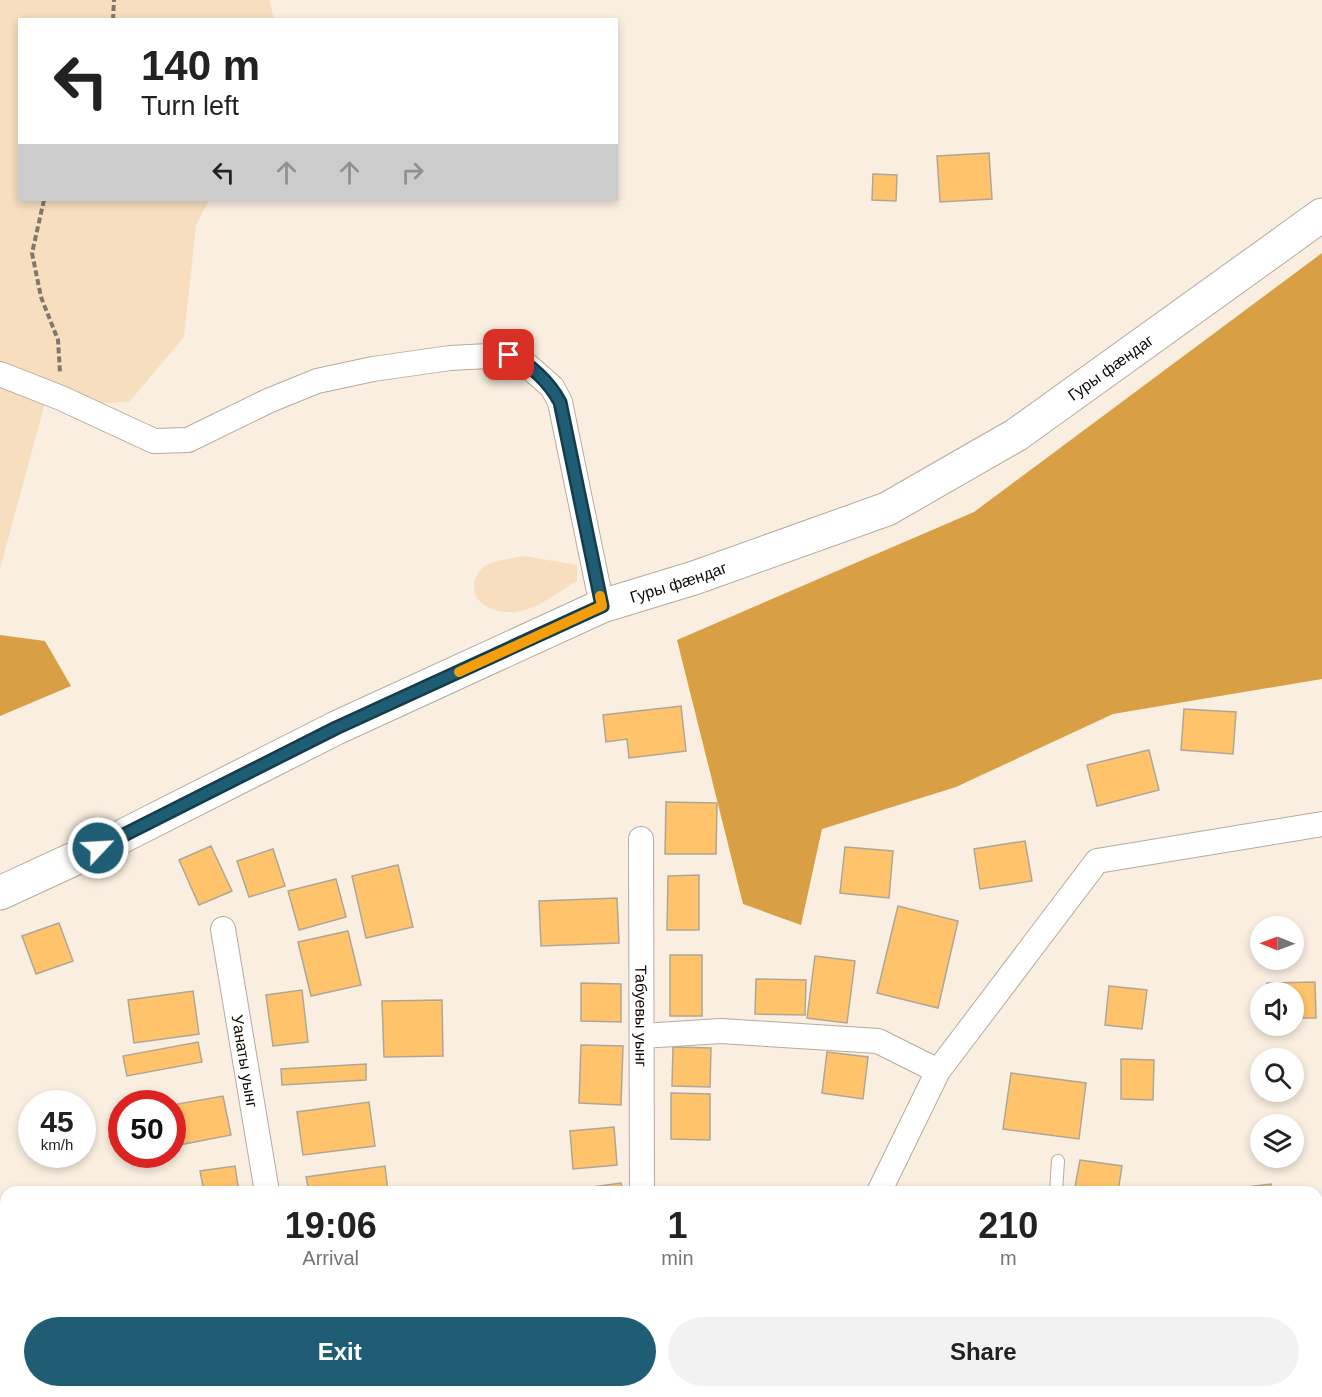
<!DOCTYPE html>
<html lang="en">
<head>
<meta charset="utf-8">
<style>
  :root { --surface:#fff; --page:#f2f2f2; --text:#222; --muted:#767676; --accent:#1f5d74 }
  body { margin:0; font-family:Helvetica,sans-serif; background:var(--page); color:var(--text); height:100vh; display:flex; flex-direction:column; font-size:22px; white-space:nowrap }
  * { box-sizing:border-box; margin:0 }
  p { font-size:20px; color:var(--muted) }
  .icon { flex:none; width:33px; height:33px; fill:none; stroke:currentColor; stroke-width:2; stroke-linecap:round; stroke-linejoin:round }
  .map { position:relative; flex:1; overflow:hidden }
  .side { position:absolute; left:0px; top:1186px; width:1323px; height:212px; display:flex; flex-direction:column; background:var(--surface); border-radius:18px 18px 0 0; box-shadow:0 3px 9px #0003 }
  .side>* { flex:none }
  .top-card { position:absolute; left:18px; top:18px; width:600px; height:183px; border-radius:0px; box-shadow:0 3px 9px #0003; background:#fff; color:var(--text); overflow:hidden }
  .needle { width:39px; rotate:271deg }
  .tools { position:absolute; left:1250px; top:916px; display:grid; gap:12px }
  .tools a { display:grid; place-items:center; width:54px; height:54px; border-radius:50%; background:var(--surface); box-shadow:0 3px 9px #0003; font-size:30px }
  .speed { position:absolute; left:18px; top:1090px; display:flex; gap:12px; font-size:30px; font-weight:700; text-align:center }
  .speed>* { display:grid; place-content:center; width:78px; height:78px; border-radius:50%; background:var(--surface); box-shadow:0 3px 9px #0003; line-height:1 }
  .speed small { font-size:15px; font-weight:400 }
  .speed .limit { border:9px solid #d22; background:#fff; color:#111 }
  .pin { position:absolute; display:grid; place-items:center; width:51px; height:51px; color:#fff; margin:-26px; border-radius:12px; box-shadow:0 3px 9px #0006 }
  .me { position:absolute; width:66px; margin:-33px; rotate:65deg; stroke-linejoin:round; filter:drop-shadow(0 0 4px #0008) }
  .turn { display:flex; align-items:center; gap:21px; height:126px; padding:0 24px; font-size:27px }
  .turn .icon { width:78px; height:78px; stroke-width:2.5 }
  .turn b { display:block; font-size:42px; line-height:51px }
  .lanes { display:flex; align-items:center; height:57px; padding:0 24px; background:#0003; justify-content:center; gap:30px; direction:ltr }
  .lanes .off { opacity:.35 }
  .eta { display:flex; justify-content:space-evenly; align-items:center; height:102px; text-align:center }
  .eta b { font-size:36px; font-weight:700; line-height:42px }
  .action { display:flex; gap:12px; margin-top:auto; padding:12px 24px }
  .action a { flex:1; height:69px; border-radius:36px; background:var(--accent); color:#fff; font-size:24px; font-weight:700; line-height:69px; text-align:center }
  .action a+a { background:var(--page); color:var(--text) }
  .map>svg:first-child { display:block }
</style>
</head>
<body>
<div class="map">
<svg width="1322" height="1397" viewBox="0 0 1322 1397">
  <rect width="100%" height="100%" fill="#f9eedf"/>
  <!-- built -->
  <path fill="#f1e2cc" d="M370,1392H504V1397H370Z"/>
  <!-- green -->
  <path fill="#f6debe" d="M0,0H269L274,19L20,20V200H209L196,225L184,337L129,402L44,406L0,569Z
    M523,556L577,565V581C561,590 545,603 528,609C508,617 472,610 474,584C474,579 478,572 482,568C492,560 510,559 523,556Z"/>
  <!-- forest -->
  <path fill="#d89f44" d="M1322,253V679L1113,714L956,787L822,829L801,925L743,904L677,640L974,512Z
    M0,635L45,641L71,686L0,716Z"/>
  <!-- building -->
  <path fill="#ffc46b" stroke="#b0a698" stroke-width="1.5" d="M989,153L992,199L940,202L937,156Z
    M873,174L897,175L896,201L872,200Z
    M681,706L686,751L629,758L627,739L606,742L603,715Z
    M1184,709L1236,712L1233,754L1181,750Z
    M1149,750L1159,790L1097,806L1087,765Z
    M666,802L717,803L716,854H665Z
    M1025,841L1032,881L980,889L974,849Z
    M211,846L232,891L199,905L179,860Z
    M845,847L893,851L889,898L840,893Z
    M273,849L285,886L249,897L237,861Z
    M398,865L413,927L366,938L352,876Z
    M699,875V930H667L668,876Z
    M336,879L346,917L299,930L288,891Z
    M617,898L619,943L541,946L539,901Z
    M898,906L958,921L938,1008L877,993Z
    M59,923L73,961L36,974L22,936Z
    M348,931L361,985L311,996L298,942Z
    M670,955H702V1016H670Z
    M815,956L855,961L847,1023L807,1018Z
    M756,979L806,980L805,1015L755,1014Z
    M1315,982L1316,1018H1293V993H1267V983Z
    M581,983L621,984V1022L581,1021Z
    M1109,986L1147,990L1142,1029L1105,1025Z
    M302,990L308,1042L273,1046L266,995Z
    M193,991L199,1034L134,1043L128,1000Z
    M442,1000L443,1056L384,1057L382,1001Z
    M198,1042L202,1062L127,1076L123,1056Z
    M581,1045L623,1046L621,1105L579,1103Z
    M673,1047L711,1048L710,1087L672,1086Z
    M827,1052L868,1057L863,1099L822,1093Z
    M1121,1059L1154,1060L1153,1100L1121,1099Z
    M366,1064V1080L282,1085L281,1069Z
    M1011,1073L1086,1083L1079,1139L1003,1129Z
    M671,1093L710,1094V1140L671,1139Z
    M223,1096L231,1135L174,1146L172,1105Z
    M369,1102L375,1146L303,1155L297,1112Z
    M614,1127L617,1165L573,1169L570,1131Z
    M1080,1160L1122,1166L1118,1192H1074Z
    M235,1166L239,1192H204L200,1171Z
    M385,1166L388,1192H309L306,1177Z
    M621,1183L623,1192H578V1189Z
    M1271,1184L1272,1192H1231L1230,1189Z
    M668,1188L721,1190V1192H668Z
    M6,1204V1231L0,1232V1206Z
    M1317,1235L1322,1236V1279H1317Z
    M6,1332V1392H27L28,1397H0V1333Z
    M242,1392H275L276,1397H243Z
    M318,1392H366L367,1397H319Z
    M386,1392H416L417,1397H386Z
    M504,1392H535L534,1397H503Z
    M1023,1392H1052V1397H1023Z
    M1130,1392H1164V1395L1132,1397Z
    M1171,1392H1199L1201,1397H1172Z
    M1206,1392H1233L1234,1397H1207Z"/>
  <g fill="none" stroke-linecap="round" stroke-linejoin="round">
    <!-- service casing -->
    <g stroke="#b6ab9d" stroke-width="14">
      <path id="service" d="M1056,1192L1058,1161
        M1118,1392L1120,1397"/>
    </g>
    <!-- minor casing -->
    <g stroke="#b6ab9d" stroke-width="26">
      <g id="minor">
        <path d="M0,374L61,398L154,441L188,440L268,401L317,381L373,369L450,358L509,355L521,360L552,387L560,402L602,606"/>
        <path id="s1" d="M641,839L642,1192"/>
        <path id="s2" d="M223,929L267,1192"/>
        <path d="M642,1036L721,1031L878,1041L938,1071"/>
        <path d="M879,1192L938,1071L1097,861L1322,824"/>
        <path d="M300,1392L301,1397"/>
        <path d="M611,1397L612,1392"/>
        <path d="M779,1397L782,1392"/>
      </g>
    </g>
    <!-- secondary casing -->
    <g stroke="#b6ab9d" stroke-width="35">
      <g id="secondary">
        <path id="s3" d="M0,893L117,839L336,728L602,606L694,578L887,509L1016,435L1322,215"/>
      </g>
    </g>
    <!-- path -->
    <path stroke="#7f786f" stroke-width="4" stroke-dasharray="6 3" stroke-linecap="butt" d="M113,20L114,0
      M44,200L32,253L41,297L58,340L60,373"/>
    <!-- service -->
    <use href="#service" stroke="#fff" stroke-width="12"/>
    <!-- minor -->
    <use href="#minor" stroke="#fff" stroke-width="24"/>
    <!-- secondary -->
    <use href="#secondary" stroke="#fff" stroke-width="33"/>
  </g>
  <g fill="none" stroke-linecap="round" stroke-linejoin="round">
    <!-- route casing -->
    <g stroke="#143c4b" stroke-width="15">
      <path id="route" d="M98,848L336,728L602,606L560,402C549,382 531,364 509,355"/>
    </g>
    <!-- route -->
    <use href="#route" stroke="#1f5d74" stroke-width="10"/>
    <!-- slow -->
    <path stroke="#f59e0b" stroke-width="10" d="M459,672L602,606L600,596"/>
  </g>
  <g text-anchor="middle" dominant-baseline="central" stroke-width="5" stroke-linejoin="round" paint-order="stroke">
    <!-- street labels -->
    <g font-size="16" fill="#0e0b06" stroke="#fff">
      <text stroke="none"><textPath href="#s3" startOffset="1233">Гуры фӕндаг</textPath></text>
      <text stroke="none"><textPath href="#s3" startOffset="747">Гуры фӕндаг</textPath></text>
      <text stroke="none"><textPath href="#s1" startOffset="177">Табуевы уынг</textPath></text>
      <text stroke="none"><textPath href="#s2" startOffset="134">Уанаты уынг</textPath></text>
    </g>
  </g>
</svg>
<div class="tools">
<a><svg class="needle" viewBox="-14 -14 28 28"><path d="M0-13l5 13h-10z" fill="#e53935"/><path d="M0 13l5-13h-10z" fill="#767676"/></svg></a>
<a><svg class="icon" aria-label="sound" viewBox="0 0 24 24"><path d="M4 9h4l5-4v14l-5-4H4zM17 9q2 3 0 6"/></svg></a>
<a><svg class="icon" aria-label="search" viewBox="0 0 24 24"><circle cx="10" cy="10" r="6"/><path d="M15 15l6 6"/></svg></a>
<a><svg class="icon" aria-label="layers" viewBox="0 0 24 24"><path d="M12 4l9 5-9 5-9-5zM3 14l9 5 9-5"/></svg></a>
</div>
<div class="speed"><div>45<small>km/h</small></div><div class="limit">50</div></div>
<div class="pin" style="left:509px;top:355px;background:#d93025"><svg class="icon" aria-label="arrive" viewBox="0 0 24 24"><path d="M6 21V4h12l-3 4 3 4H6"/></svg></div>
<svg class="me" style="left:98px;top:848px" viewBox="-20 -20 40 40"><circle r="17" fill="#1f5d74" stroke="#fff" stroke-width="3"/><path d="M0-11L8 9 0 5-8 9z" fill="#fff"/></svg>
<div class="top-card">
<div class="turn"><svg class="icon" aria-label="left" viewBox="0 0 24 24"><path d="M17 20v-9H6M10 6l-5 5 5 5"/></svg><div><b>140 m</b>Turn left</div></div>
<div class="lanes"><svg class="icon" aria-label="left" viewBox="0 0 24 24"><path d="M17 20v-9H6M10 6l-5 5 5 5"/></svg><svg class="icon off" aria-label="ahead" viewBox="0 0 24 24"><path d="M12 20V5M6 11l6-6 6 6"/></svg><svg class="icon off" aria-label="ahead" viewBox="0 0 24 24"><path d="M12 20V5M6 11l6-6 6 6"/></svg><svg class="icon off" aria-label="right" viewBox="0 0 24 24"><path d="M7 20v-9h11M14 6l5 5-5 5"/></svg></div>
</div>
<section class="side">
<div class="eta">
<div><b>19:06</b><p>Arrival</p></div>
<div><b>1</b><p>min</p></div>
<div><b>210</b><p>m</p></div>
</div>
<div class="action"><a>Exit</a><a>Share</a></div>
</section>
</div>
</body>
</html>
